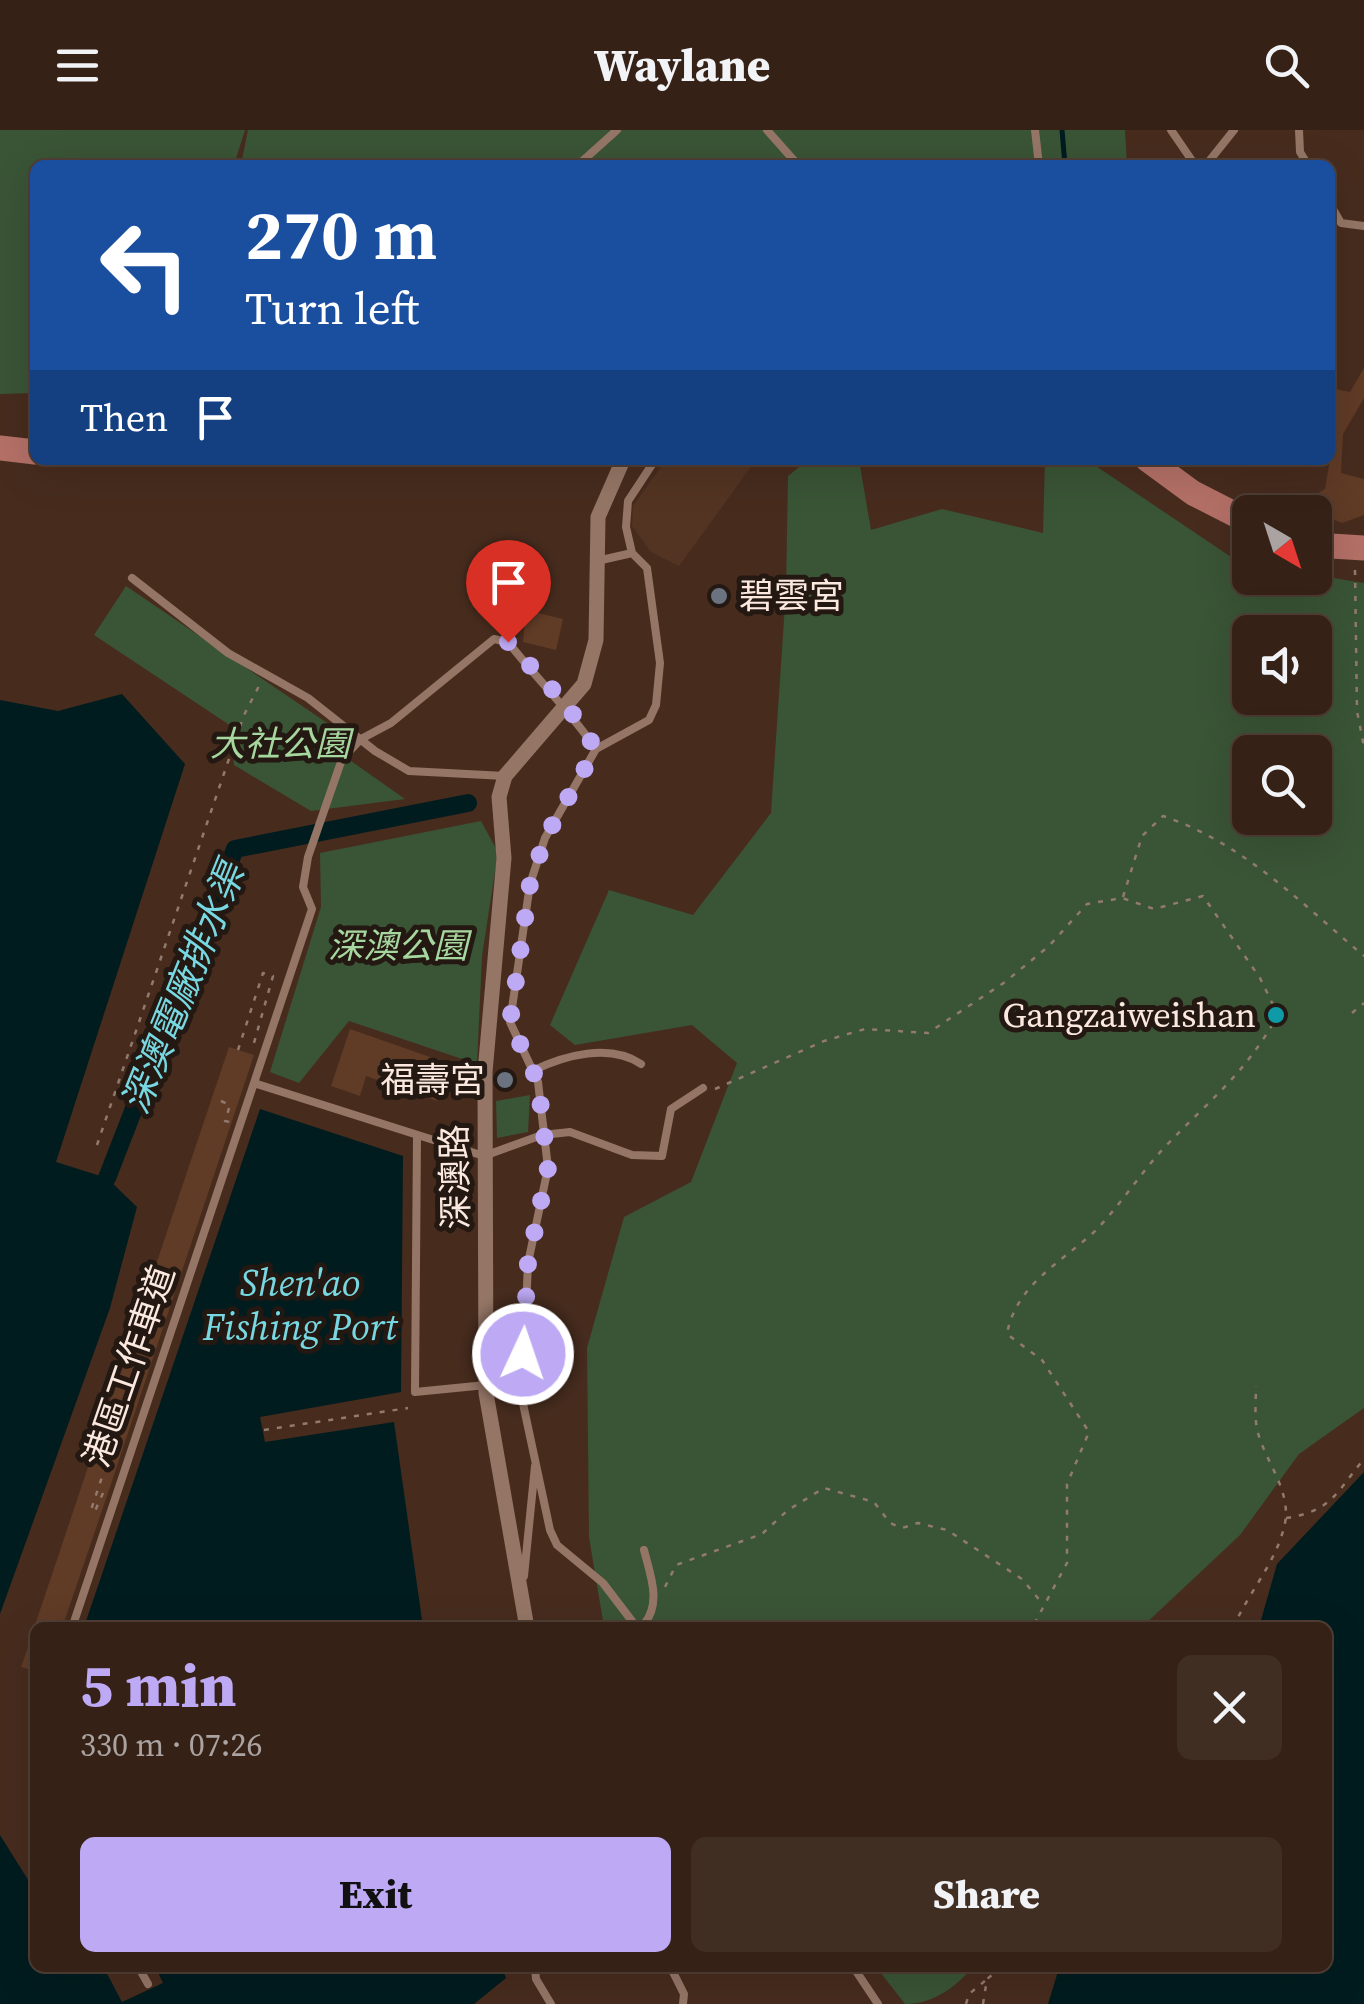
<!DOCTYPE html>
<html lang="en">
<head>
<meta charset="utf-8">
<style>
  :root { --surface:#352116; --page:#402e23; --text:#f1f3f6; --muted:#aaa3a1; --line:#4f3e35; --accent:#bea9f4 }
  body { margin:0; font-family:"Source Serif 4","Noto Sans TC",serif; background:var(--page); color:var(--text); height:100vh; display:flex; flex-direction:column; font-size:38px; white-space:nowrap }
  * { box-sizing:border-box; margin:0 }
  p { font-size:32px; color:var(--muted) }
  .icon { flex:none; width:55px; height:55px; fill:none; stroke:currentColor; stroke-width:2; stroke-linecap:round; stroke-linejoin:round }
  .map { position:relative; flex:1; overflow:hidden }
  .panel { position:absolute; left:30px; top:1492px; width:1302px; height:350px; display:flex; flex-direction:column; background:var(--surface); border-radius:15px; box-shadow:0 10px 40px #0002,0 0 0 2px var(--line) }
  .panel>* { flex:none }
  .guide { position:absolute; left:30px; top:30px; width:1305px; height:305px; border-radius:15px; box-shadow:0 10px 40px #0002,0 0 0 2px var(--line); background:#1a4fa0; color:#fff; overflow:hidden }
  .needle { width:65px; rotate:141deg }
  .tools { position:absolute; left:1232px; top:365px; display:grid; gap:20px }
  .tools a { display:grid; place-items:center; width:100px; height:100px; border-radius:15px; background:var(--surface); box-shadow:0 10px 40px #0002,0 0 0 2px var(--line); font-size:50px }
  .pin { position:absolute; display:grid; place-items:center; width:85px; height:85px; color:#fff; margin:-102px -42px; border-radius:50% 50% 50% 0; rotate:-45deg; box-shadow:0 0 10px #0007 }
  .pin .icon { rotate:45deg }
  .me { position:absolute; width:110px; margin:-55px; rotate:3deg; stroke-linejoin:round; filter:drop-shadow(0 0 8px #0008) }
  .turn { display:flex; align-items:center; gap:35px; height:210px; padding:0 50px; font-size:45px }
  .turn .icon { width:130px; height:130px; stroke-width:2.5 }
  .turn b { display:block; font-size:70px; line-height:85px }
  .then { display:flex; align-items:center; height:95px; padding:0 50px; background:#0003; gap:20px; font-size:38px }
  .round { display:grid; place-items:center; flex:none; width:105px; height:105px; border-radius:15px; background:var(--page) }
  .summary { display:flex; align-items:center; justify-content:space-between; height:170px; padding:0 50px }
  h1 { font-size:60px; font-weight:800; line-height:75px; color:var(--accent) }
  .button { display:flex; gap:20px; margin-top:auto; padding:20px 50px }
  .button a { flex:1; height:115px; border-radius:15px; background:var(--accent); color:#111; font-size:40px; font-weight:800; line-height:115px; text-align:center }
  .button a+a { background:var(--page); color:var(--text) }
  header { display:flex; justify-content:space-between; align-items:center; height:130px; padding:0 50px; background:var(--surface); font-size:45px; font-weight:800 }
  .map>svg:first-child { display:block }
</style>
</head>
<body>
<header><svg class="icon" aria-label="menu" viewBox="0 0 24 24"><path d="M4 6h16M4 12h16M4 18h16"/></svg>Waylane<svg class="icon" aria-label="search" viewBox="0 0 24 24"><circle cx="10" cy="10" r="6"/><path d="M15 15l6 6"/></svg></header>
<div class="map">
<svg width="1364" height="1874" viewBox="0 0 1364 1874">
  <rect width="100%" height="100%" fill="#472c1e"/>
  <!-- built -->
  <path fill="#533422" d="M666,330H756L679,436L651,422L632,396L633,376Z"/>
  <!-- green -->
  <path fill="#3a5436" fill-rule="evenodd" d="M0,0H245L234,35H35V263L0,264Z
    M248,0H1125L1127,35H241Z
    M808,330H859L871,400L942,379L1043,403L1045,330H1087L1240,433L1250,434V448L1315,445L1364,453V1278L1299,1324L1240,1405L1142,1497H604L589,1407L587,1218L624,1087L691,1052L737,933L692,895L575,915L550,895L609,760L693,785L771,683L786,460L788,346ZM1250,502H1315V568H1250ZM1250,622H1315V688H1250Z
    M126,456L339,601L334,619L405,669L311,681L234,635L231,596L94,505Z
    M481,691L498,722L482,826L477,934L349,891L299,953L270,942L321,777L320,723Z
    M530,965L528,1002L497,1008L496,971Z
    M877,1838H972C955,1858 932,1874 905,1874Z"/>
  <!-- water -->
  <path fill="#001c1f" d="M122,564L185,634L56,1032L107,1048L137,1077L110,1178L0,1484V570L58,581Z
    M260,979L403,1026L401,1262L260,1287L265,1312L394,1292L423,1497H84Z
    M1364,1342V1874H1048L1059,1838H1328V1498L1259,1497L1277,1434Z
    M0,1705L35,1761V1838H83L86,1842L104,1838L122,1872L163,1853L156,1838H502L506,1848L474,1874H0Z"/>
  <g fill="none" stroke-linecap="round" stroke-linejoin="round">
    <!-- stream -->
    <path stroke="#001c1f" stroke-width="5" d="M1062,0L1065,35"/>
    <!-- canal -->
    <path stroke="#001c1f" stroke-width="18" d="M107,1048L235,719L468,673"/>
  </g>
  <!-- building -->
  <path fill="#603b26" d="M1364,238V268L1343,304L1341,343L1364,349V385L1342,393L1298,375L1325,359L1330,330V258L1350,262Z
    M526,480L563,489L556,520L523,512Z
    M350,899L450,934L437,971L366,946L360,966L331,956Z
    M229,917L254,925L108,1363L62,1498H34Z
    M33,1503H35V1541L21,1537Z"/>
  <g fill="none" stroke-linecap="round" stroke-linejoin="round">
    <!-- path -->
    <path stroke="#927a6e" stroke-width="2.5" stroke-dasharray="5 8" stroke-linecap="butt" d="M1355,440L1357,581L1364,617
      M1123,767L1142,706L1163,686C1243,713 1301,773 1364,826
      M1352,883L1364,873
      M238,920L263,843L273,846L252,920
      M715,959L824,911L865,899L928,903L1005,852L1049,816L1087,774L1122,768L1154,779L1203,766L1260,848L1278,885C1243,947 1209,970 1163,1019C1139,1045 1119,1077 1094,1102C1059,1134 1016,1155 1007,1204L1042,1230L1089,1302L1067,1354V1433L1032,1498
      M221,971L230,975L225,991L230,992
      M97,1015L244,585L259,556
      M264,1300L408,1278
      M103,1363L95,1381L91,1380L115,1308L111,1306
      M1286,1388C1333,1381 1336,1362 1364,1329
      M665,1457L676,1435L762,1404L788,1380L824,1358L874,1372L890,1393L902,1398L918,1393L947,1400L1022,1449L1042,1473
      M1233,1498C1249,1461 1277,1432 1285,1393C1291,1361 1266,1332 1258,1303C1254,1289 1256,1271 1256,1256
      M966,1874L969,1864L986,1850
      M983,1874L987,1849L1001,1838"/>
    <!-- lane -->
    <path stroke="#957666" stroke-width="8" d="M767,0L798,35
      M1035,0L1039,35
      M1171,0L1195,35
      M1299,0L1300,22L1308,35
      M578,35L617,0
      M1206,35L1234,0
      M1330,74L1341,93L1364,96
      M597,431L632,423
      M132,448L228,523L308,568L375,621L409,641L505,646
      M532,941C565,925 610,913 641,934
      M254,953L484,1026L542,1005L570,1002L632,1025L662,1026L671,979L703,958
      M417,1006L415,1262L486,1255
      M644,1420C650,1444 662,1473 644,1494L635,1495L603,1453L557,1415L550,1400L522,1269L528,1133L548,1038L538,952L510,892L530,754L545,708L596,619L649,590L656,575L660,533L647,438L632,423L626,397L628,371L655,330
      M524,1446L535,1336
      M72,1498L312,779L303,757L308,727L342,629L361,609L391,593L494,509L508,512C537,549 569,580 596,619
      M35,1611V1622
      M139,1838L148,1854
      M535,1838L536,1849L551,1874
      M671,1838L684,1864L683,1874
      M854,1838L878,1874"/>
    <!-- street -->
    <path stroke="#957666" stroke-width="15" d="M527,1498L486,1263L485,942L504,728L499,667L505,646L584,554L596,510L598,387L623,330"/>
    <!-- primary -->
    <path stroke="#b47067" stroke-width="25" d="M0,318L35,322
      M1148,330L1193,363L1250,392
      M1315,415L1364,418"/>
  </g>
  <g fill="none" stroke-linecap="round" stroke-linejoin="round">
    <!-- route -->
    <path stroke="#bea9f4" stroke-width="18" stroke-dasharray="0 32.4" d="M508,512L566,574L596,619L545,708L530,754L510,892L538,952L548,1038L528,1133L523,1224"/>
  </g>
  <!-- markers -->
  <g fill="#6b7280" stroke="#241812" stroke-width="4">
    <circle cx="719" cy="466" r="10"/>
    <circle cx="505" cy="950" r="10"/>
  </g>
  <circle fill="#0f9aa8" stroke="#241812" stroke-width="4" cx="1276" cy="885" r="10"/>
  <g text-anchor="middle" dominant-baseline="central" stroke-width="10" stroke-linejoin="round" paint-order="stroke">
    <!-- poi labels -->
    <g font-size="35" fill="#fbe9e0" stroke="#241812" text-anchor="end">
      <text x="739" y="466" text-anchor="start">碧雲宮</text>
      <text x="1256" y="885">Gangzaiweishan</text>
      <text x="485" y="950">福壽宮</text>
    </g>
    <!-- park labels -->
    <g font-size="35" font-style="italic" fill="#a6d79f" stroke="#241812">
      <text x="280" y="614">大社公園</text>
      <text x="398" y="816">深澳公園</text>
    </g>
    <!-- street labels -->
    <g font-size="35" fill="#fbe9e0" stroke="#241812">
      <text transform="translate(455 1047) rotate(-91)">深澳路</text>
      <text transform="translate(129 1236) rotate(-71)">港區工作車道</text>
    </g>
    <!-- water labels -->
    <g font-size="38" font-style="italic" fill="#77d8e1" stroke="#241812">
      <text transform="translate(183 858) rotate(-68)">深澳電廠排水渠</text>
      <text x="300" y="1153">Shen'ao<tspan x="300" dy="44">Fishing Port</tspan></text>
    </g>
  </g>
</svg>
<div class="tools">
<a><svg class="needle" viewBox="-14 -14 28 28"><path d="M0-13l5 13h-10z" fill="#e53935"/><path d="M0 13l5-13h-10z" fill="#aaa3a1"/></svg></a>
<a><svg class="icon" aria-label="sound" viewBox="0 0 24 24"><path d="M4 9h4l5-4v14l-5-4H4zM17 9q2 3 0 6"/></svg></a>
<a><svg class="icon" aria-label="search" viewBox="0 0 24 24"><circle cx="10" cy="10" r="6"/><path d="M15 15l6 6"/></svg></a>
</div>
<div class="pin" style="left:508px;top:512px;background:#d93025"><svg class="icon" aria-label="arrive" viewBox="0 0 24 24"><path d="M6 21V4h12l-3 4 3 4H6"/></svg></div>
<svg class="me" style="left:523px;top:1224px" viewBox="-20 -20 40 40"><circle r="17" fill="#bea9f4" stroke="#fff" stroke-width="3"/><path d="M0-11L8 9 0 5-8 9z" fill="#fff"/></svg>
<div class="guide">
<div class="turn"><svg class="icon" aria-label="left" viewBox="0 0 24 24"><path d="M17 20v-9H6M10 6l-5 5 5 5"/></svg><div><b>270 m</b>Turn left</div></div>
<div class="then">Then<svg class="icon" aria-label="arrive" viewBox="0 0 24 24"><path d="M6 21V4h12l-3 4 3 4H6"/></svg></div>
</div>
<section class="panel">
<div class="summary"><div><h1>5 min</h1><p>330 m · 07:26</p></div><a class="round"><svg class="icon" aria-label="close" viewBox="0 0 24 24"><path d="M6 6l12 12M18 6L6 18"/></svg></a></div>
<div class="button"><a>Exit</a><a>Share</a></div>
</section>
</div>
</body>
</html>
